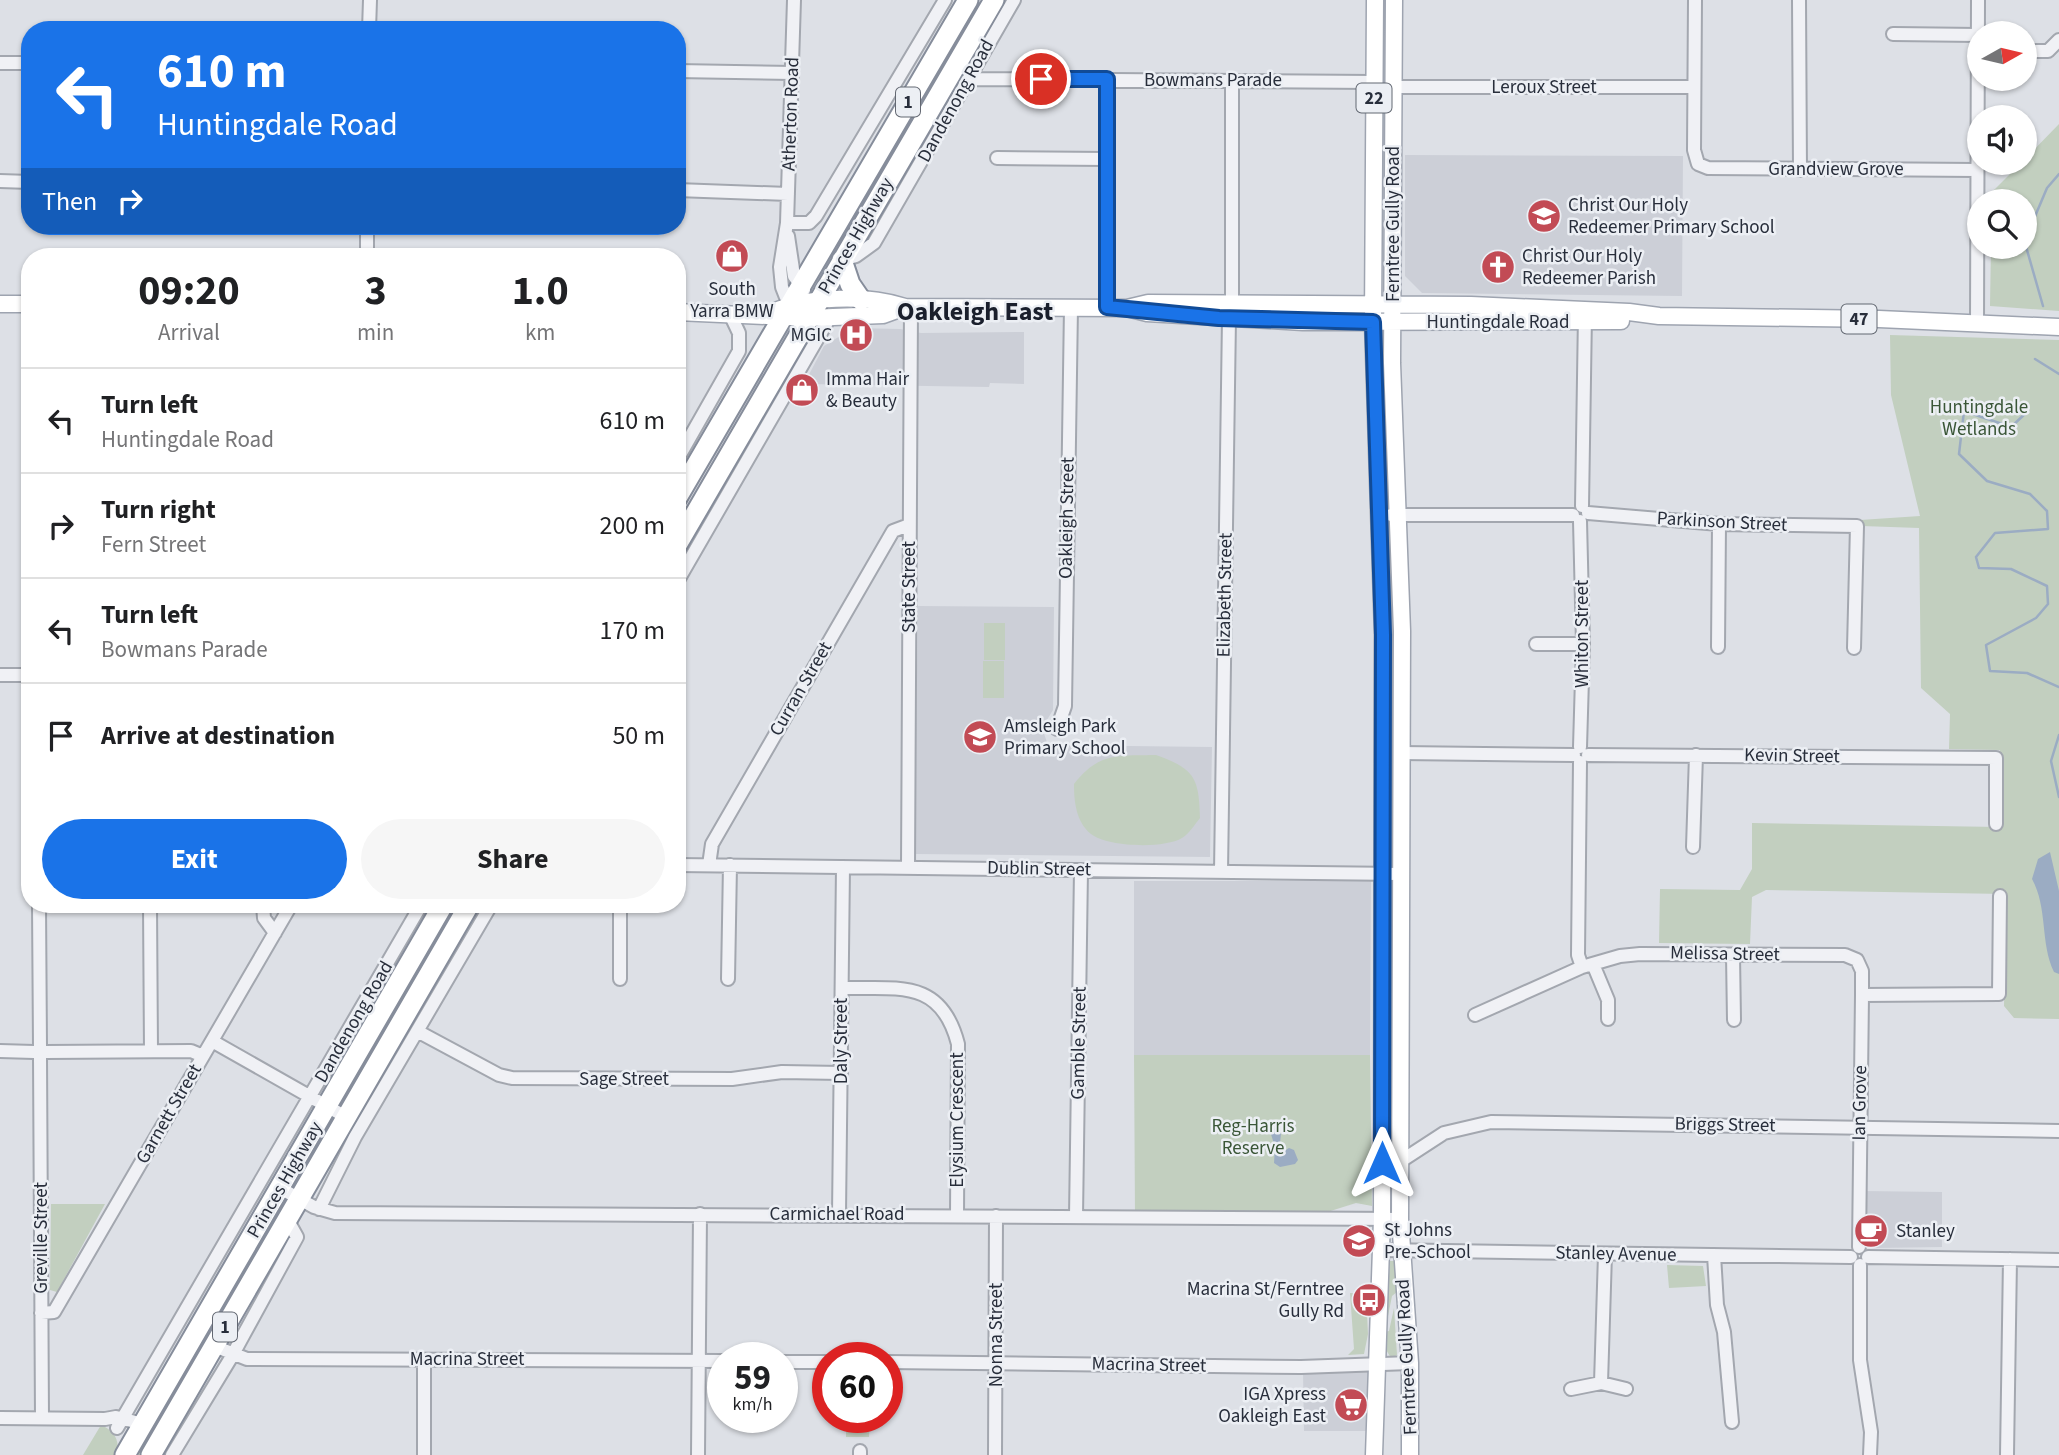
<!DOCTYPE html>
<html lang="en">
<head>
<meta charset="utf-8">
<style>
  :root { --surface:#fff; --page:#f6f6f6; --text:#202124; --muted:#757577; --line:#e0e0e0; --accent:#1a73e8 }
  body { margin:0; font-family:"Source Sans 3",sans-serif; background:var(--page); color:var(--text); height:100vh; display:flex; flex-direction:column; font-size:26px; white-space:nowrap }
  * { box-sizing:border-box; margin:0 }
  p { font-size:23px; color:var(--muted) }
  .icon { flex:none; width:38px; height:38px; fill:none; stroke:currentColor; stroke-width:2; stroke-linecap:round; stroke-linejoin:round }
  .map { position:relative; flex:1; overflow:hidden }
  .drawer { position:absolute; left:21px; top:248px; width:665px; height:665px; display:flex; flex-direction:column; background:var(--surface); border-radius:28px; box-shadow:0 2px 5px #0004 }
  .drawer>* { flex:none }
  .banner { position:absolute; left:21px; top:21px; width:665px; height:214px; border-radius:28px; box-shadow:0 2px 5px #0004; background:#1a73e8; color:#fff; overflow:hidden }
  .needle { width:46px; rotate:82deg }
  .controls { position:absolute; left:1967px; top:21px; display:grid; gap:14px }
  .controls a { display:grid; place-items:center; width:70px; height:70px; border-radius:50%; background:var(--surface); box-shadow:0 2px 5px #0004; font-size:35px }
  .speed { position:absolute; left:707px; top:1342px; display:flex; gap:14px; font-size:35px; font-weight:700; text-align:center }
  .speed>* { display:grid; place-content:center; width:91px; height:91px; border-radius:50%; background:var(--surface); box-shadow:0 2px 5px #0004; line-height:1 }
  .speed small { font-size:18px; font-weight:400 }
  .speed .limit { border:10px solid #d22; background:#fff; color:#111 }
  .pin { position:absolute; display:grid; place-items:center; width:60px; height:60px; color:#fff; margin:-30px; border:4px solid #fff; border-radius:50%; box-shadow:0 2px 7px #0007 }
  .me { position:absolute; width:77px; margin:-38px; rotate:0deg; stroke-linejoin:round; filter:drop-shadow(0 0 5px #0008) }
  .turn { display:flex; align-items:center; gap:24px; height:147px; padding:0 21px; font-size:32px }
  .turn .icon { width:91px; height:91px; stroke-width:2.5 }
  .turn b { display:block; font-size:49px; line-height:60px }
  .then { display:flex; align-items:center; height:66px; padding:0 21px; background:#0003; gap:14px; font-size:26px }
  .eta { display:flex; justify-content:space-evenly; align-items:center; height:119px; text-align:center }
  .eta b { font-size:42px; font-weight:700; line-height:49px }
  .action { display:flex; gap:14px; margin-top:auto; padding:14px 21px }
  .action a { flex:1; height:80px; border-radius:42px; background:var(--accent); color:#fff; font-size:28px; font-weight:700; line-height:80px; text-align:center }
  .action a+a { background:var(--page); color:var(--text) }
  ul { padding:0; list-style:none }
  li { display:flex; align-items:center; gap:21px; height:105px; padding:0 21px; border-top:2px solid var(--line) }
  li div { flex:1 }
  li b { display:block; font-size:26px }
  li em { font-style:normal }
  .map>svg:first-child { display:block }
</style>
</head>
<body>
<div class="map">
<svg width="2059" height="1455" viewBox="0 0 2059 1455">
  <rect width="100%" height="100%" fill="#dde0e6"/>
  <!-- built -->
  <path fill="#cccfd7" d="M1405,155L1683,156L1682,296L1422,293L1405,276Z
    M853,328L900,329L921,333L1024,332V384L990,383L989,387L804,384L824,346Z
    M918,606L1054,607L1053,710L1042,728L1048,745L1212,747L1210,857L914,854Z
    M1134,881H1371L1370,1055H1134Z
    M1862,1191L1942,1192V1247L1876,1248L1862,1237Z
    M1303,1371H1371L1370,1431H1304Z"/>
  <!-- green -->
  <path fill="#c2cfbf" d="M2059,124V311L1990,306L1991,247H2025V201H1991L1992,192L2021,163H2025V159Z
    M1890,335L2059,340V1019L2014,1018L2004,1006L2006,894L1766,890L1752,897L1750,944L1659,943L1660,889L1740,890L1752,869V823L1999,827L2000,750L1949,749L1950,714L1921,688L1919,528L1862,526L1860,520L1920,516L1891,395Z
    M984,623H1005V660H984Z
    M983,661H1004V698H983Z
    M1156,755C1195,769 1199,778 1200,818C1195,824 1189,834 1182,838C1164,849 1107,847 1091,834C1076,822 1074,801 1074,784C1099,752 1117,756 1156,755Z
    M1134,1055H1370L1372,1206L1356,1203L1305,1219L1135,1217Z
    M51,1204H105L57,1292L50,1290Z
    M1390,1261H1395L1397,1292L1392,1296L1388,1316H1386Z
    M1667,1265L1703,1266L1706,1286L1669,1288Z
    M241,1287L144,1455H136L226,1304Z
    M1350,1293L1366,1294L1368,1334L1364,1354L1348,1355L1354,1349Z
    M1394,1308L1397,1355L1391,1358L1385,1348L1384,1332L1389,1331Z
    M846,1418H870L869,1437H846Z
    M101,1425C114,1431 121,1440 116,1455H83Z"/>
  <!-- water -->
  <path fill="#9bacc3" d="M2050,852L2059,891V974L2054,972C2040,943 2048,908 2032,879L2038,859Z
    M1273,1128L1281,1133L1279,1154L1289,1148L1294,1150L1298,1160L1295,1164L1280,1167L1274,1163L1275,1147L1270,1131Z"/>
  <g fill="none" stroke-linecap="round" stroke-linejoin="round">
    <!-- stream -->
    <path stroke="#9bacc3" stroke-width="2.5" d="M2025,240L2047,188L2059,174
      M2025,243L2043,306
      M2035,359L2059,374
      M2027,412L2011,427L1964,411L1959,454L1987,481L2030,494L2047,511L2048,529L1995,533L1976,557L1979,568L2011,569L2047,586L2048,604L2036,618L1986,645L1990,671L2027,673L2059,687
      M2059,735L2051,761L2059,797"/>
    <!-- minor casing -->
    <g stroke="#a3a7af" stroke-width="16">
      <path id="minor" d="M1695,0L1694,150L1698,164L1708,168L1977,170
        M1799,0L1800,170
        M369,30L370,0
        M1893,34L1978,35
        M2025,51H2048L2059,40
        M0,63H30
        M677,71L792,73
        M969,79L1374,82
        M1232,79V304
        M1394,87H1694
        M997,158L1107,159
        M0,181L30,182
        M677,190L788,194
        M787,223H809L816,216L945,0
        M788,236L794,276L804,290
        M367,257V226
        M842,260L856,256L874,243L1014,0
        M789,305L782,287L780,267L787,223L794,0
        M1107,307V79
        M1977,324L1978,0
        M677,460L739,351V333L730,314
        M1582,506L1585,314
        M1588,513L1719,524L1857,526L1854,648
        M1391,515H1573
        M677,582L830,317
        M1536,644H1583
        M1718,647L1719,524
        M0,675H30
        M1057,729L1065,706L1071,307
        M1580,747L1583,644L1580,521
        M1401,753L1574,755
        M1588,755L1996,758V824
        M1580,762L1578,955L1582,967
        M1693,847L1696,755
        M677,865L1400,874
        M709,865L712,844L893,531L909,525
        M908,868L911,307
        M1221,872L1229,318
        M39,905L40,1046
        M150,905L151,1051
        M263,905L264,918L275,933
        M1733,955L1734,1020
        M1593,964L1608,1000V1019
        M620,979V905
        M728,979L730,865
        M842,988C898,989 941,978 958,1044L957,1216
        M1862,995L1999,994L2000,896
        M1475,1015L1582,967L1620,956L1640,954L1845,955L1857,960L1862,971V995L1859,1247
        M417,1031L499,1075L512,1078L732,1079L782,1072L841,1073
        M212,1041L346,1117
        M0,1051L34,1052
        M45,1052L191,1051L203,1056
        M40,1057L42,1418
        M1401,1161L1444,1133L1491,1122L2059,1131
        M280,1188L314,1207L335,1213L1400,1219
        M319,1209L355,1137L491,905
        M839,1214L843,867
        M1076,1217L1081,870
        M1381,1250L1851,1257
        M1714,1255L1717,1305L1724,1332L1732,1422
        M1868,1257L2059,1260
        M1860,1265V1360L1871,1432L1870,1455
        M41,1313L54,1312L291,905
        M214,1346L247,1359L723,1361
        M782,1362H828
        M887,1362L1301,1367L1410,1363
        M1601,1383L1605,1254
        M1571,1389L1601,1383L1626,1389
        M0,1418L105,1419L116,1417L143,1424
        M117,1428L421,905
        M860,1451V1455
        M172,1455L232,1356L297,1237L287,1219
        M424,1455V1360
        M698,1455L700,1214
        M995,1455L996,1216
        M2007,1455L2010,1259"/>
    </g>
    <!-- major casing -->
    <g stroke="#9ea4b0" stroke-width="19">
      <path id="major" d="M1394,0L1392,363L1402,631L1400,1219L1410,1363V1455
        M0,304H30
        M1127,308L1148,303L1471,305L1629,312L1659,316L1879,319L2059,327
        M677,312L809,318L883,315L905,307
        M768,314C807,296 864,294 905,307L1127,308L1147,313L1303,322L1621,321
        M1374,1455L1382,1219L1383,635L1373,322L1375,0"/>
    </g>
    <!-- highway casing -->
    <g stroke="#868d9b" stroke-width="23">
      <path id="highway" d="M842,260L850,284L861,300
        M677,498L968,0
        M677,545L994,0
        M125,1455L443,905
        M151,1455L469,905"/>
    </g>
    <!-- minor -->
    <use href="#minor" stroke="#f0f1f5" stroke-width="12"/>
    <!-- major -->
    <use href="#major" stroke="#fff" stroke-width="16"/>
    <!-- highway -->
    <use href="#highway" stroke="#fff" stroke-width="19"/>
  </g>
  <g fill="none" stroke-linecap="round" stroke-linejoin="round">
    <!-- route casing -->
    <g stroke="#114b97" stroke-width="18">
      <path id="route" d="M1041,79H1107V307L1219,318L1373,322L1383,635L1382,1163"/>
    </g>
    <!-- route -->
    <use href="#route" stroke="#1a73e8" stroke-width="12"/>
  </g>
  <!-- icons -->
  <defs>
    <g id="school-disc" transform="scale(1.75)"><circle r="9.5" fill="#c24b55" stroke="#eceff4"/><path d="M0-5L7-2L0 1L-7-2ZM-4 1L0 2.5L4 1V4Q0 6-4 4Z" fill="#fff"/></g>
    <g id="shop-disc" transform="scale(1.75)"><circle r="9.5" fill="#c24b55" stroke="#eceff4"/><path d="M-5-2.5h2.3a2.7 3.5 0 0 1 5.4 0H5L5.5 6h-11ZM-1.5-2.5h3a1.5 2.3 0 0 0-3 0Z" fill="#fff"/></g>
    <g id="church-disc" transform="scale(1.75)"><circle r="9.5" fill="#c24b55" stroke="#eceff4"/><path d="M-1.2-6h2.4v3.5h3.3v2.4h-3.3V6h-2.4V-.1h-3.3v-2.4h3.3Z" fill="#fff"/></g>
    <g id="hospital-disc" transform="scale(1.75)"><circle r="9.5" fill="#c24b55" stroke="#eceff4"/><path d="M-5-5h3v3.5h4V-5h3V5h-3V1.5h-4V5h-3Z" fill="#fff"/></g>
    <g id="cafe-disc" transform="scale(1.75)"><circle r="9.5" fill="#c24b55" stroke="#eceff4"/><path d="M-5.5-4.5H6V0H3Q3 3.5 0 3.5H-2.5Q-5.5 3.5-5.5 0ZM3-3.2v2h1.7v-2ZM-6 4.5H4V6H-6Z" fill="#fff"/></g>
    <g id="bus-disc" transform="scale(1.75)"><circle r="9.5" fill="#c24b55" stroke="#eceff4"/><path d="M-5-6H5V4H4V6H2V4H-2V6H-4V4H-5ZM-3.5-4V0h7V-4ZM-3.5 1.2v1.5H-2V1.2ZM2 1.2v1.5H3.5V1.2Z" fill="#fff"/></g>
    <g id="supermarket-disc" transform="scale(1.75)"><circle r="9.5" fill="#c24b55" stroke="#eceff4"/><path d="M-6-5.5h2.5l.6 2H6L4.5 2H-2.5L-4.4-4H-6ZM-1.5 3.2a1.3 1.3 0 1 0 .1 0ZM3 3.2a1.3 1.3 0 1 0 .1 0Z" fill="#fff"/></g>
  </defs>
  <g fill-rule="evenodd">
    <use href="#school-disc" x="1544" y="216"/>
    <use href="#shop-disc" x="732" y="256"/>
    <use href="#church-disc" x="1498" y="267"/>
    <use href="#hospital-disc" x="856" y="335"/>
    <use href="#shop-disc" x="802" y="390"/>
    <use href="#school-disc" x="980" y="737"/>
    <use href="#cafe-disc" x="1871" y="1231"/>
    <use href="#school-disc" x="1359" y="1241"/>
    <use href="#bus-disc" x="1369" y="1300"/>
    <use href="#supermarket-disc" x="1351" y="1405"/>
  </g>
  <g text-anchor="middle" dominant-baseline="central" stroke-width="5" stroke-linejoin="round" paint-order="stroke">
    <!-- shield labels -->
    <g fill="#eceff4" stroke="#636872" stroke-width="2">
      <rect x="1356.5" y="83.5" width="35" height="29" rx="5"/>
      <rect x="896" y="87.5" width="24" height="29" rx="5"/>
      <rect x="1841.5" y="304.5" width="35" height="29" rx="5"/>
      <rect x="213" y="1312.5" width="24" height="29" rx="5"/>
    </g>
    <g font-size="18" font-weight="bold" fill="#282e3b">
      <text x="1374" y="98">22</text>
      <text x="908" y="102">1</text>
      <text x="1859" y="319">47</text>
      <text x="225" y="1327">1</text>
    </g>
    <!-- street labels -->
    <g font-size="19" fill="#282e3b" stroke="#eceff4">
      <text x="1213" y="80">Bowmans Parade</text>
      <text x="1544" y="87">Leroux Street</text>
      <text transform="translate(956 101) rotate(-61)">Dandenong Road</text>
      <text transform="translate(791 114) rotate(-88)">Atherton Road</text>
      <text x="1836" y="169">Grandview Grove</text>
      <text transform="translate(1393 224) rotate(-90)">Ferntree Gully Road</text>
      <text transform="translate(856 236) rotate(-60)">Princes Highway</text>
      <text x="1498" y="322">Huntingdale Road</text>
      <text transform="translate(1067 518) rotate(-89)">Oakleigh Street</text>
      <text transform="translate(1722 522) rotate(3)">Parkinson Street</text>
      <text transform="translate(909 587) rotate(-90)">State Street</text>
      <text transform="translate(1225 595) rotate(-89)">Elizabeth Street</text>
      <text transform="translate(1582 634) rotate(-90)">Whiton Street</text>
      <text transform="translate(801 689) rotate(-60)">Curran Street</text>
      <text transform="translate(1792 756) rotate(1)">Kevin Street</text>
      <text transform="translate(1039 869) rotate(1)">Dublin Street</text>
      <text transform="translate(1725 954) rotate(1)">Melissa Street</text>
      <text transform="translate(354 1022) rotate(-60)">Dandenong Road</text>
      <text transform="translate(841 1041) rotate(-90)">Daly Street</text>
      <text transform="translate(1079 1043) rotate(-89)">Gamble Street</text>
      <text x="624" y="1079">Sage Street</text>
      <text transform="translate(1860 1103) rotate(-89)">Ian Grove</text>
      <text transform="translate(169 1114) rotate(-60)">Garnett Street</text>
      <text transform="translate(957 1120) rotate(-90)">Elysium Crescent</text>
      <text transform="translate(1725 1125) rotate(1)">Briggs Street</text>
      <text transform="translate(285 1180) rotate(-60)">Princes Highway</text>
      <text x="837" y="1214">Carmichael Road</text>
      <text transform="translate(41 1238) rotate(-90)">Greville Street</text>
      <text transform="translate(1616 1254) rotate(1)">Stanley Avenue</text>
      <text transform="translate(996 1335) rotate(-90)">Nonna Street</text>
      <text transform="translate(1407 1357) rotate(-93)">Ferntree Gully Road</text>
      <text x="467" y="1359">Macrina Street</text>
      <text transform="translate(1149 1365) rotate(1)">Macrina Street</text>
    </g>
    <!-- poi labels -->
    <g font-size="19" fill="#282e3b" stroke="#eceff4" text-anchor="start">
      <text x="1568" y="205">Christ Our Holy<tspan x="1568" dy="22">Redeemer Primary School</tspan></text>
      <text x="1522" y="256">Christ Our Holy<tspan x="1522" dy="22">Redeemer Parish</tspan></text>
      <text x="732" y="289" text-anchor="middle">South<tspan x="732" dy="22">Yarra BMW</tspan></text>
      <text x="832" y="335" text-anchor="end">MGIC</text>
      <text x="826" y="379">Imma Hair<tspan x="826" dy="22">&amp; Beauty</tspan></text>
      <text x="1004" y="726">Amsleigh Park<tspan x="1004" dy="22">Primary School</tspan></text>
      <text x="1384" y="1230">St Johns<tspan x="1384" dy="22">Pre-School</tspan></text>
      <text x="1896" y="1231">Stanley</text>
      <text x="1344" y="1289" text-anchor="end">Macrina St/Ferntree<tspan x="1344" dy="22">Gully Rd</tspan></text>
      <text x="1326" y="1394" text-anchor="end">IGA Xpress<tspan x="1326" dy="22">Oakleigh East</tspan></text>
    </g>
    <!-- park labels -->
    <g font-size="19" fill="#3a5637" stroke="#eceff4">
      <text x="1979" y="407">Huntingdale<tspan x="1979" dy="22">Wetlands</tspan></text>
      <text x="1253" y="1126">Reg-Harris<tspan x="1253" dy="22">Reserve</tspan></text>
    </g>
    <!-- district labels -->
    <g font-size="26" font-weight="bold" fill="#1a1f2c" stroke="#eceff4">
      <text x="975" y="311">Oakleigh East</text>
    </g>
  </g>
</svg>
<div class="controls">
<a><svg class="needle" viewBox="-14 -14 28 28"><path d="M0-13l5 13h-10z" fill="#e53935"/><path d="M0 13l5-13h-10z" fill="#757577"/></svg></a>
<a><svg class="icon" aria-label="sound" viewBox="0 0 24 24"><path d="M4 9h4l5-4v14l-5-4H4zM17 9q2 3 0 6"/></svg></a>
<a><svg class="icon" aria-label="search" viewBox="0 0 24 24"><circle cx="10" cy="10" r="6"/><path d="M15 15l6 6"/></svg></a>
</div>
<div class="speed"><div>59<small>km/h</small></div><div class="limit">60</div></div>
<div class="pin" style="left:1041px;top:79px;background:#d93025"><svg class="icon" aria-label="arrive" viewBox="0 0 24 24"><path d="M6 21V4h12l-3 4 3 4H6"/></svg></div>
<svg class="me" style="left:1382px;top:1163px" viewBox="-20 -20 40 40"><path d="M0-17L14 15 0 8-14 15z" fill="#1a73e8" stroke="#fff" stroke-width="4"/></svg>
<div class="banner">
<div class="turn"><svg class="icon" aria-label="left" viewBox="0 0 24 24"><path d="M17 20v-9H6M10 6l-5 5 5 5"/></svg><div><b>610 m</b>Huntingdale Road</div></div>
<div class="then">Then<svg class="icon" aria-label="right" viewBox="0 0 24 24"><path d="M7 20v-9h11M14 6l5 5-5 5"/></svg></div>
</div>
<section class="drawer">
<div class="eta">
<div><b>09:20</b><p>Arrival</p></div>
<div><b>3</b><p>min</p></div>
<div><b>1.0</b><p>km</p></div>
</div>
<ul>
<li><svg class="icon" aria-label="left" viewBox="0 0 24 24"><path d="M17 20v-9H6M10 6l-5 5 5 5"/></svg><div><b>Turn left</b><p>Huntingdale Road</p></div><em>610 m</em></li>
<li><svg class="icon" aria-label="right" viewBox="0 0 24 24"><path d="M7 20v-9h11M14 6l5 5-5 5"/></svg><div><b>Turn right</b><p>Fern Street</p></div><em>200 m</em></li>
<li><svg class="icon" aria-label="left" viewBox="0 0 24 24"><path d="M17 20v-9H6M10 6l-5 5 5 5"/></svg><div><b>Turn left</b><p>Bowmans Parade</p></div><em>170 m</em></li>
<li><svg class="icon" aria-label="arrive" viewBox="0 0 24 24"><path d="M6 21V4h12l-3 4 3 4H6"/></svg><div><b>Arrive at destination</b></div><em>50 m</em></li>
</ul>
<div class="action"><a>Exit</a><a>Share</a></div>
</section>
</div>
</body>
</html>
